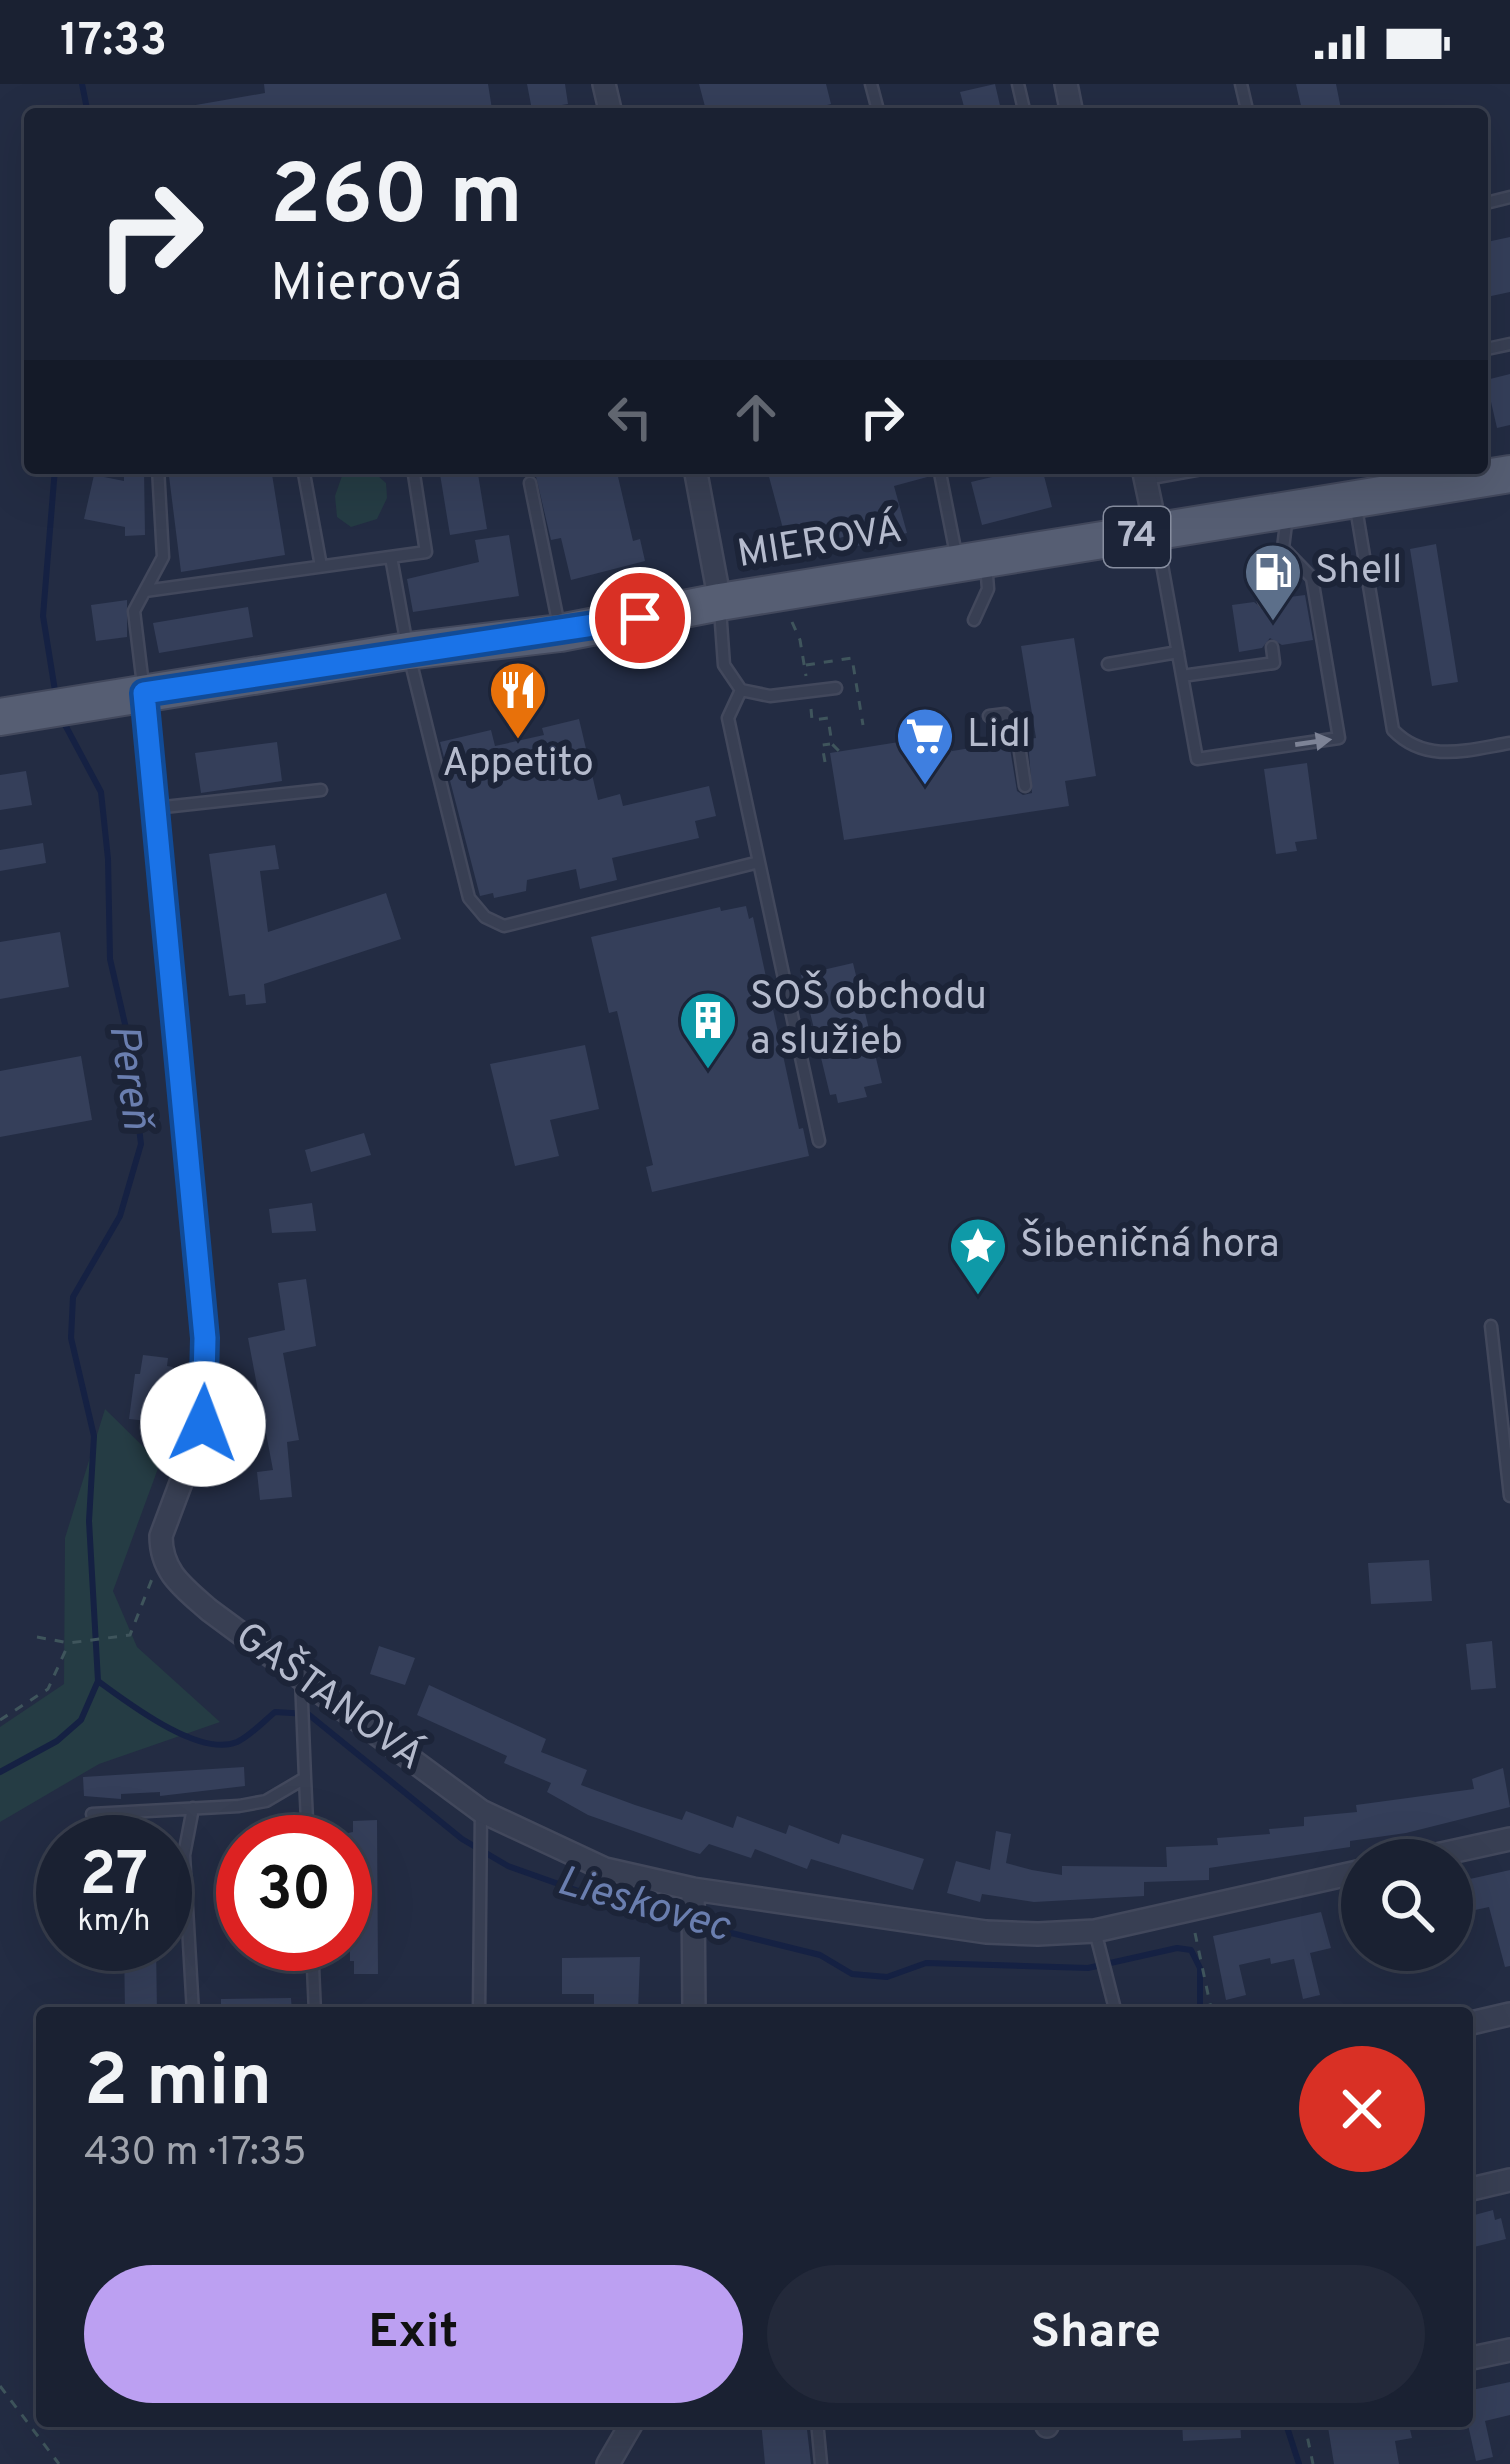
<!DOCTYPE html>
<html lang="en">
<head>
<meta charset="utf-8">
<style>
  :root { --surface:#1a2132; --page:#23293a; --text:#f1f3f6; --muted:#9fa3ac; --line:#383e4d; --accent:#bca0f2 }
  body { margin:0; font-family:Overpass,sans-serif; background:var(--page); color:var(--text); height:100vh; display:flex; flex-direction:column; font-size:45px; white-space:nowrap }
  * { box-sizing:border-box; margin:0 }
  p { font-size:39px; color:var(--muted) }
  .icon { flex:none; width:66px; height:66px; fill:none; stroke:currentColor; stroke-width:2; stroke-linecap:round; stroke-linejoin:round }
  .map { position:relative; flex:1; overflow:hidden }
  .drawer { position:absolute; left:36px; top:1923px; width:1437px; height:420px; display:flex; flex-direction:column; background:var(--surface); border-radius:12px; box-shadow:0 12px 48px #0002,0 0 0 3px var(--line) }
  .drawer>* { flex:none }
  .top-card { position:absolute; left:24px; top:24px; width:1464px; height:366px; border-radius:12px; box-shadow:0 12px 48px #0002,0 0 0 3px var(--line); background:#1a2132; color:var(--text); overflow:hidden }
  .buttons { position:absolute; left:1341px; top:1755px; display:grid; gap:24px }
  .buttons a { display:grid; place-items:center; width:132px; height:132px; border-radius:50%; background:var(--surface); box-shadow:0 12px 48px #0002,0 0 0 3px var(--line); font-size:60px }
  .speed { position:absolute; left:36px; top:1731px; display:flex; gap:24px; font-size:60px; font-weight:700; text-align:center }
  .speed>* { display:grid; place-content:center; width:156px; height:156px; border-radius:50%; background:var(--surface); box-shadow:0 12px 48px #0002,0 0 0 3px var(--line); line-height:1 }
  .speed small { font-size:30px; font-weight:400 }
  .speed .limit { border:18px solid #d22; background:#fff; color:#111 }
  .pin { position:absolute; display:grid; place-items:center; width:102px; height:102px; color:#fff; margin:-51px; border:6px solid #fff; border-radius:50%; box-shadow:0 3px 12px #0007 }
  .me { position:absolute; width:132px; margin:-66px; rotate:2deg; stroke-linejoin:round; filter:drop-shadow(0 0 9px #0008) }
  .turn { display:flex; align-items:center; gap:42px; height:252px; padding:0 48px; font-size:54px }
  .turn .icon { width:156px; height:156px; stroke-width:2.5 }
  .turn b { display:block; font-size:84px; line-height:102px }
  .lanes { display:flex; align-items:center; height:114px; padding:0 48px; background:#0003; justify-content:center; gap:60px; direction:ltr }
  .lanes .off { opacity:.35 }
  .round { display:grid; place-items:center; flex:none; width:126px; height:126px; border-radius:63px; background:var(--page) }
  .summary { display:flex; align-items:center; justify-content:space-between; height:204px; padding:0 48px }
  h1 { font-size:72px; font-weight:700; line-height:90px }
  .primary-button { display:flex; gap:24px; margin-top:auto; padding:24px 48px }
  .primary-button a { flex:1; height:138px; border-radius:72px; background:var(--accent); color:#111; font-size:48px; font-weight:700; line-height:138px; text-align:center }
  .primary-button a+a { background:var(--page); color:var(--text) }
  .status { display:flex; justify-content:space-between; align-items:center; height:84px; padding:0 60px; background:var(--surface); direction:ltr }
  .status svg { height:33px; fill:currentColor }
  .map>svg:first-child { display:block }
</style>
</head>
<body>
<div class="status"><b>17:33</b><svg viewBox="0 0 49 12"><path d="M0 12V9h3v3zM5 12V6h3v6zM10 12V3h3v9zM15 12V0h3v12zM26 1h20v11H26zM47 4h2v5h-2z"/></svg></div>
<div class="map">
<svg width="1510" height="2380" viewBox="0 0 1510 2380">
  <rect width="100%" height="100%" fill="#232c43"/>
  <!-- green -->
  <path fill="#253c44" d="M356,384L371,386L386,399L387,414L377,435L351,443L337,433L335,412L343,389Z
    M105,1325L160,1379L113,1507L137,1563L220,1638L99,1680L0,1738V1643L64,1600L65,1454Z"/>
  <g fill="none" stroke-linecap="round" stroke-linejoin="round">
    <!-- stream -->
    <path stroke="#152143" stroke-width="6" d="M82,0L88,30
      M55,384L43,532L56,613
      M98,1597C127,1618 199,1674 237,1658C250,1652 264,1637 275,1628L308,1630L462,1755L508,1782L615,1820L820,1871L852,1890L887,1893L926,1879L1088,1884L1177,1864L1191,1866L1200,1884V1929
      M0,1688L57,1657L81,1636L98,1597L89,1437L94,1352L71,1254L73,1213L120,1132L141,1060L128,953L110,875L108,775L101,708L63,637
      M1285,2337L1299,2380"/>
  </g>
  <!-- building -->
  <path fill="#353f5a" d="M264,0H488L492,25L460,30H191L190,22L265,9Z
    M527,0H565L568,20L532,26Z
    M699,0H826L831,20L792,30H707Z
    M995,0L1002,30H966L960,8Z
    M1296,0H1336L1342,30H1303Z
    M1510,153V208L1482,214V159Z
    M1510,290V341L1497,344L1486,296Z
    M124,384H144L145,451L125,452V443L84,435L94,391L124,397Z
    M168,384H271L285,471L181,488Z
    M439,384H477L487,445L450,451Z
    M534,384H616L633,457L640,455L645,477L571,496L561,454L551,456Z
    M787,384H929L931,392L894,402L907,449L850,464L847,452L789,467L768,389Z
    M994,384H1042L1052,423L982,441L971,398L996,392Z
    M509,451L519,512L413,528L407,495L479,478L475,456Z
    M1436,460L1458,598L1432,602L1410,465Z
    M1305,511L1313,556L1282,561L1270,554L1262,564L1239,568L1232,521L1254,518L1265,527L1274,515Z
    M127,516V553L96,557L91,521Z
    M248,523L253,553L159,569L153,539Z
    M1074,554L1096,692L1065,697L1069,722L844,756L830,669L949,650L952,667L1009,658L1017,707L1023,711L1032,709L1028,655L1036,654L1021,562Z
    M579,635L598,716L620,710L623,722L709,702L716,732L695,737L699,754L612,774L617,796L580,805L576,785L527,796L526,807L494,814L493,809L480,812L440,658L491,646L495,662L544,651L542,644Z
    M277,658L282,697L201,709L195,669Z
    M1307,679L1317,755L1295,758L1297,767L1276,770L1264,685Z
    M26,687L32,721L0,726V691Z
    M43,759L46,779L0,787V766Z
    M275,761L279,785L260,787L268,848L386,809L401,855L264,900L266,919L246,921L245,910L229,912L209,770Z
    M746,822L749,835L753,833L799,1045L803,1044L809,1072L652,1108L646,1083L653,1081L617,927L609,929L591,853L720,823L721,827Z
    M60,848L69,903L0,915V858Z
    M853,879L882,999L864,1003L867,1013L838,1019L836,1010L830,1011L801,891Z
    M585,961L599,1025L550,1036L559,1072L515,1082L490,980Z
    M81,972L92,1036L0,1053V987Z
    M364,1049L371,1071L311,1088L305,1066Z
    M312,1119L316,1147L272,1149L269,1125Z
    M306,1195L316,1262L283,1269L299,1356L287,1358L292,1413L260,1416L257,1388L273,1386L248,1254L285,1246L278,1199Z
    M143,1271L168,1274L167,1282L173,1283L166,1339L129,1335L135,1290H140Z
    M1429,1476L1432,1517L1371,1520L1368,1479Z
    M1492,1557L1496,1604L1471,1606L1466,1560Z
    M379,1562L415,1574L405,1601L370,1590Z
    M429,1601L546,1655L541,1668L587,1686L581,1701L635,1721L682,1736L686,1727L733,1744L737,1732L786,1750L789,1741L839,1760L842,1750L924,1775L913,1806L811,1775L807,1785L755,1765L751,1774L709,1760L700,1770L690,1767L588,1731L547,1708L551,1699L504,1679L507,1672L417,1631Z
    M244,1683L245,1702L160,1712V1708L121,1710V1715L84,1712L83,1693Z
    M1503,1684L1510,1723L1406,1749L1350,1757V1763L1209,1784V1796L1144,1798V1812L1034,1818L982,1810L980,1818L947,1809L956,1777L990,1786L996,1747L1011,1750L1006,1779L1032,1786L1062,1791V1782L1167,1783L1166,1763L1218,1761L1217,1754L1270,1750L1269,1745L1304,1742V1733L1357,1728L1356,1721L1474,1705L1472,1695Z
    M377,1736L378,1890H354V1877H350V1833H354L348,1749L353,1748V1737Z
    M1510,1786V1882L1505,1883L1489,1823L1452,1831V1799Z
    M1321,1828L1331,1864L1310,1869L1320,1911L1303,1915L1294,1875L1271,1880L1270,1874L1239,1881L1246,1911L1226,1916L1213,1852Z
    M124,1860H156L157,1929H125Z
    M640,1873L638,1929H594V1910H562V1874Z
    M291,1914L292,1929H221V1915Z
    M1493,2126L1495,2136L1501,2134L1506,2155L1474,2163L1467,2133Z
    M1510,2298V2331L1485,2337L1493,2373L1476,2377L1467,2336V2307Z
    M761,2337H806L811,2380H765Z
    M1182,2337H1240L1241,2354L1183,2357Z
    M1327,2337H1408L1412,2354L1395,2357L1399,2380H1334Z"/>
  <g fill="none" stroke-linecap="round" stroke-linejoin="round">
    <!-- service casing -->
    <g stroke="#42485c" stroke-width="15">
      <path id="service" d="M871,0L879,30
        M1018,0L1025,30
        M1241,0L1248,30
        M1482,120L1510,113
        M1482,266L1510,260
        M303,384L321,482
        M939,384L957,475
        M1146,395L1207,384
        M530,399L559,542
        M1356,424L1393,646C1426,680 1468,666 1510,659
        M1157,453L1197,675L1339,654L1312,494L1283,464
        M391,473L408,567L469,814L485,833L504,842L759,778
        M145,507L426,468L413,384
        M1264,517L1258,483L1283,464L1287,432
        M720,525L724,581L741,606L770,612L836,604
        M974,536L988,505L986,479
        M1108,580L1178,568
        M1182,592L1274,579L1272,563
        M143,601L134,527L163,473L158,384
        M741,606L728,634L819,1057
        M989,632L1005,630L1016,641L1025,702
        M155,724L321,706
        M1491,1242L1510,1412
        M305,1694L308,1758
        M92,1730L239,1722L266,1717L305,1694L301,1594
        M1095,1847L1116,1929
        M312,1860L315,1929
        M193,1929L184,1771L193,1724
        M479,1929L481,1728
        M817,2337L821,2380"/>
    </g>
    <!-- minor casing -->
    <g stroke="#42485c" stroke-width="26">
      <path id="minor" d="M604,0L611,30
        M1066,0L1072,30
        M695,384L720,518
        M1143,384L1157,450
        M144,609L205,1254L203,1340L161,1452C161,1488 183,1503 209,1526L481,1727L605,1785L693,1805L986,1848L1038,1850L1095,1847L1362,1787
        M1414,1776L1510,1755
        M693,1805L694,1929
        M1467,1940L1510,1930
        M1467,2106L1510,2096
        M1467,2275L1510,2266
        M1047,2337V2342
        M608,2380L633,2337"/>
    </g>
    <!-- primary casing -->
    <g stroke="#42485c" stroke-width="40">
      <path id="primary" d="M0,633L408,567L560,549L720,518L1510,390"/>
    </g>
    <!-- path -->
    <path stroke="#3f555c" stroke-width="3" stroke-dasharray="9 9" stroke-linecap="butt" d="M792,538L800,556L806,592
      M806,581L852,574L863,641
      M811,625L812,636L828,634L832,660L839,667
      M825,678L822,661L830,660
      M37,1553L69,1559L130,1551L152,1495
      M0,1636L48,1605L68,1561
      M668,1823L671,1843
      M1195,1849L1212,1929
      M0,2302L59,2380
      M1304,2337L1313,2380"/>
    <!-- service -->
    <use href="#service" stroke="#383f53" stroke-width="10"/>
    <!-- minor -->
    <use href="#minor" stroke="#383f53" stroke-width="21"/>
    <!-- primary -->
    <use href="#primary" stroke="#565e73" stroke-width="36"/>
  </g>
  <!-- one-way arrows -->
  <defs><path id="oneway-solid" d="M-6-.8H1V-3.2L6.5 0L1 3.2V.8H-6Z" transform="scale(3)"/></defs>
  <use fill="#7d8396" href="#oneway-solid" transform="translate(1313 658) rotate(-8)"/>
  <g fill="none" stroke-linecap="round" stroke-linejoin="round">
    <!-- route casing -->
    <g stroke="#114b97" stroke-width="30">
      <path id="route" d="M203,1340L205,1254L144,609L640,534"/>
    </g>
    <!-- route -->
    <use href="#route" stroke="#1a73e8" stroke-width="21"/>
  </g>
  <!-- icons -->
  <defs>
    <g id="fuel-pin" transform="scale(3)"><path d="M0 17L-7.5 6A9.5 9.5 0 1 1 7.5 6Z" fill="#5c6f8a" stroke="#1c2438"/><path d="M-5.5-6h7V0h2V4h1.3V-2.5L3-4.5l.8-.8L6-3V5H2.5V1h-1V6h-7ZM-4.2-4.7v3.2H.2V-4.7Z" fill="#fff"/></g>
    <g id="restaurant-pin" transform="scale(3)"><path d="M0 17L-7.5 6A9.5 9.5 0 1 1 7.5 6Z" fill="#e8710a" stroke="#1c2438"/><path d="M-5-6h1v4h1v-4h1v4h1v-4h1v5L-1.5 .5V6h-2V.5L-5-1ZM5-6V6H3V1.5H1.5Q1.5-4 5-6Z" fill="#fff"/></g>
    <g id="supermarket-pin" transform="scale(3)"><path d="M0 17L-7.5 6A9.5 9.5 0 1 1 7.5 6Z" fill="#3f7fe0" stroke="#1c2438"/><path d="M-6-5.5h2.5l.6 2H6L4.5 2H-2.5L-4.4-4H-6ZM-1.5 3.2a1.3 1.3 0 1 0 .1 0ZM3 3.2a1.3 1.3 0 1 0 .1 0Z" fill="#fff"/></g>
    <g id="building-pin" transform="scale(3)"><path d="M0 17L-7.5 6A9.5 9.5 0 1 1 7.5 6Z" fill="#0f9aa8" stroke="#1c2438"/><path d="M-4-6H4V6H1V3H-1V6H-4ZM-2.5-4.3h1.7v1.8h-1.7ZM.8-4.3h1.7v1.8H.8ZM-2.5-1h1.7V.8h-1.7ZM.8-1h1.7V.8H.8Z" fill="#fff"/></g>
    <g id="sight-pin" transform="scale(3)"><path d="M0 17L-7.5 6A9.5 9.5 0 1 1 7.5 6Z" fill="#0f9aa8" stroke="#1c2438"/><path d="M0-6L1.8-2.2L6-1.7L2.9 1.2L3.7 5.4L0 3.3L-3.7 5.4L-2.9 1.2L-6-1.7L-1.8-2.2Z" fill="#fff"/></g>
  </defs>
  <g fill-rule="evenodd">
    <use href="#fuel-pin" x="1273" y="488"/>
    <use href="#restaurant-pin" x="518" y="606"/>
    <use href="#supermarket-pin" x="925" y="652"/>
    <use href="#building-pin" x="708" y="936"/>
    <use href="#sight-pin" x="978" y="1162"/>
  </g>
  <g text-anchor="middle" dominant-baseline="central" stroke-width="12" stroke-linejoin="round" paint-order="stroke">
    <!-- shield labels -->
    <rect fill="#1c2438" stroke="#878ea0" stroke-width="3" x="1104" y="423" width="66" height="60" rx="9"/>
    <g font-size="36" font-weight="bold" fill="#b5bbcd">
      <text x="1137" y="453">74</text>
    </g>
    <!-- street labels -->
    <g font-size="39" fill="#b5bbcd" stroke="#1c2438">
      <text transform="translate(820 460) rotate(-9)">MIEROVÁ</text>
      <text transform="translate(328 1614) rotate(36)">GAŠTANOVÁ</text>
    </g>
    <!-- poi labels -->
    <g font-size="39" fill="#b5bbcd" stroke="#1c2438" text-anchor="start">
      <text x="1315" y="488">Shell</text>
      <text x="967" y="652">Lidl</text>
      <text x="518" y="681" text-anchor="middle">Appetito</text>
      <text x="750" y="914">SOŠ obchodu<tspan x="750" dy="45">a služieb</tspan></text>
      <text x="1020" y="1162">Šibeničná hora</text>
    </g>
    <!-- water labels -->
    <g font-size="42" font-style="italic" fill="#6a7eaf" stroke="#1c2438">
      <text transform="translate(128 993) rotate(82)">Pereň</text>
      <text transform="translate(643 1822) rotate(16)">Lieskovec</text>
    </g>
  </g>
</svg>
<div class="buttons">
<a><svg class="icon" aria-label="search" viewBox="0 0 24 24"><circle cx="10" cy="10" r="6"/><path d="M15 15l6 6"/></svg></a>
</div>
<div class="speed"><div>27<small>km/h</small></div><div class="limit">30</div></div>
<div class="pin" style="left:640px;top:534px;background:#d93025"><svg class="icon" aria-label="arrive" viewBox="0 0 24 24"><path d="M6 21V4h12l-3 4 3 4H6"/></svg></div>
<svg class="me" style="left:203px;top:1340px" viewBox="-20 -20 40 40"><circle r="19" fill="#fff"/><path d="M0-13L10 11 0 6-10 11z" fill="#1a73e8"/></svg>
<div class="top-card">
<div class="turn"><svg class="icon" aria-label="right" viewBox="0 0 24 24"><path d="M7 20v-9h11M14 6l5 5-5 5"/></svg><div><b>260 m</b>Mierová</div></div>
<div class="lanes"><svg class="icon off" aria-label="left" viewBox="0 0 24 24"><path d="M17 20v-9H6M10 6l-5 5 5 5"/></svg><svg class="icon off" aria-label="ahead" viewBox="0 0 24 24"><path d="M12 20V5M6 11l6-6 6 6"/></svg><svg class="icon" aria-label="right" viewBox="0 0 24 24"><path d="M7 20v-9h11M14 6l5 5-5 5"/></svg></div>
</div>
<section class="drawer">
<div class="summary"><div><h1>2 min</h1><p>430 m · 17:35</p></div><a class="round" style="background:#d93025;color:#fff"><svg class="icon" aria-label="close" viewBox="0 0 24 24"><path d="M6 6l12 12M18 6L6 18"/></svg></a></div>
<div class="primary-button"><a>Exit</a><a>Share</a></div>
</section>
</div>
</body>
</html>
